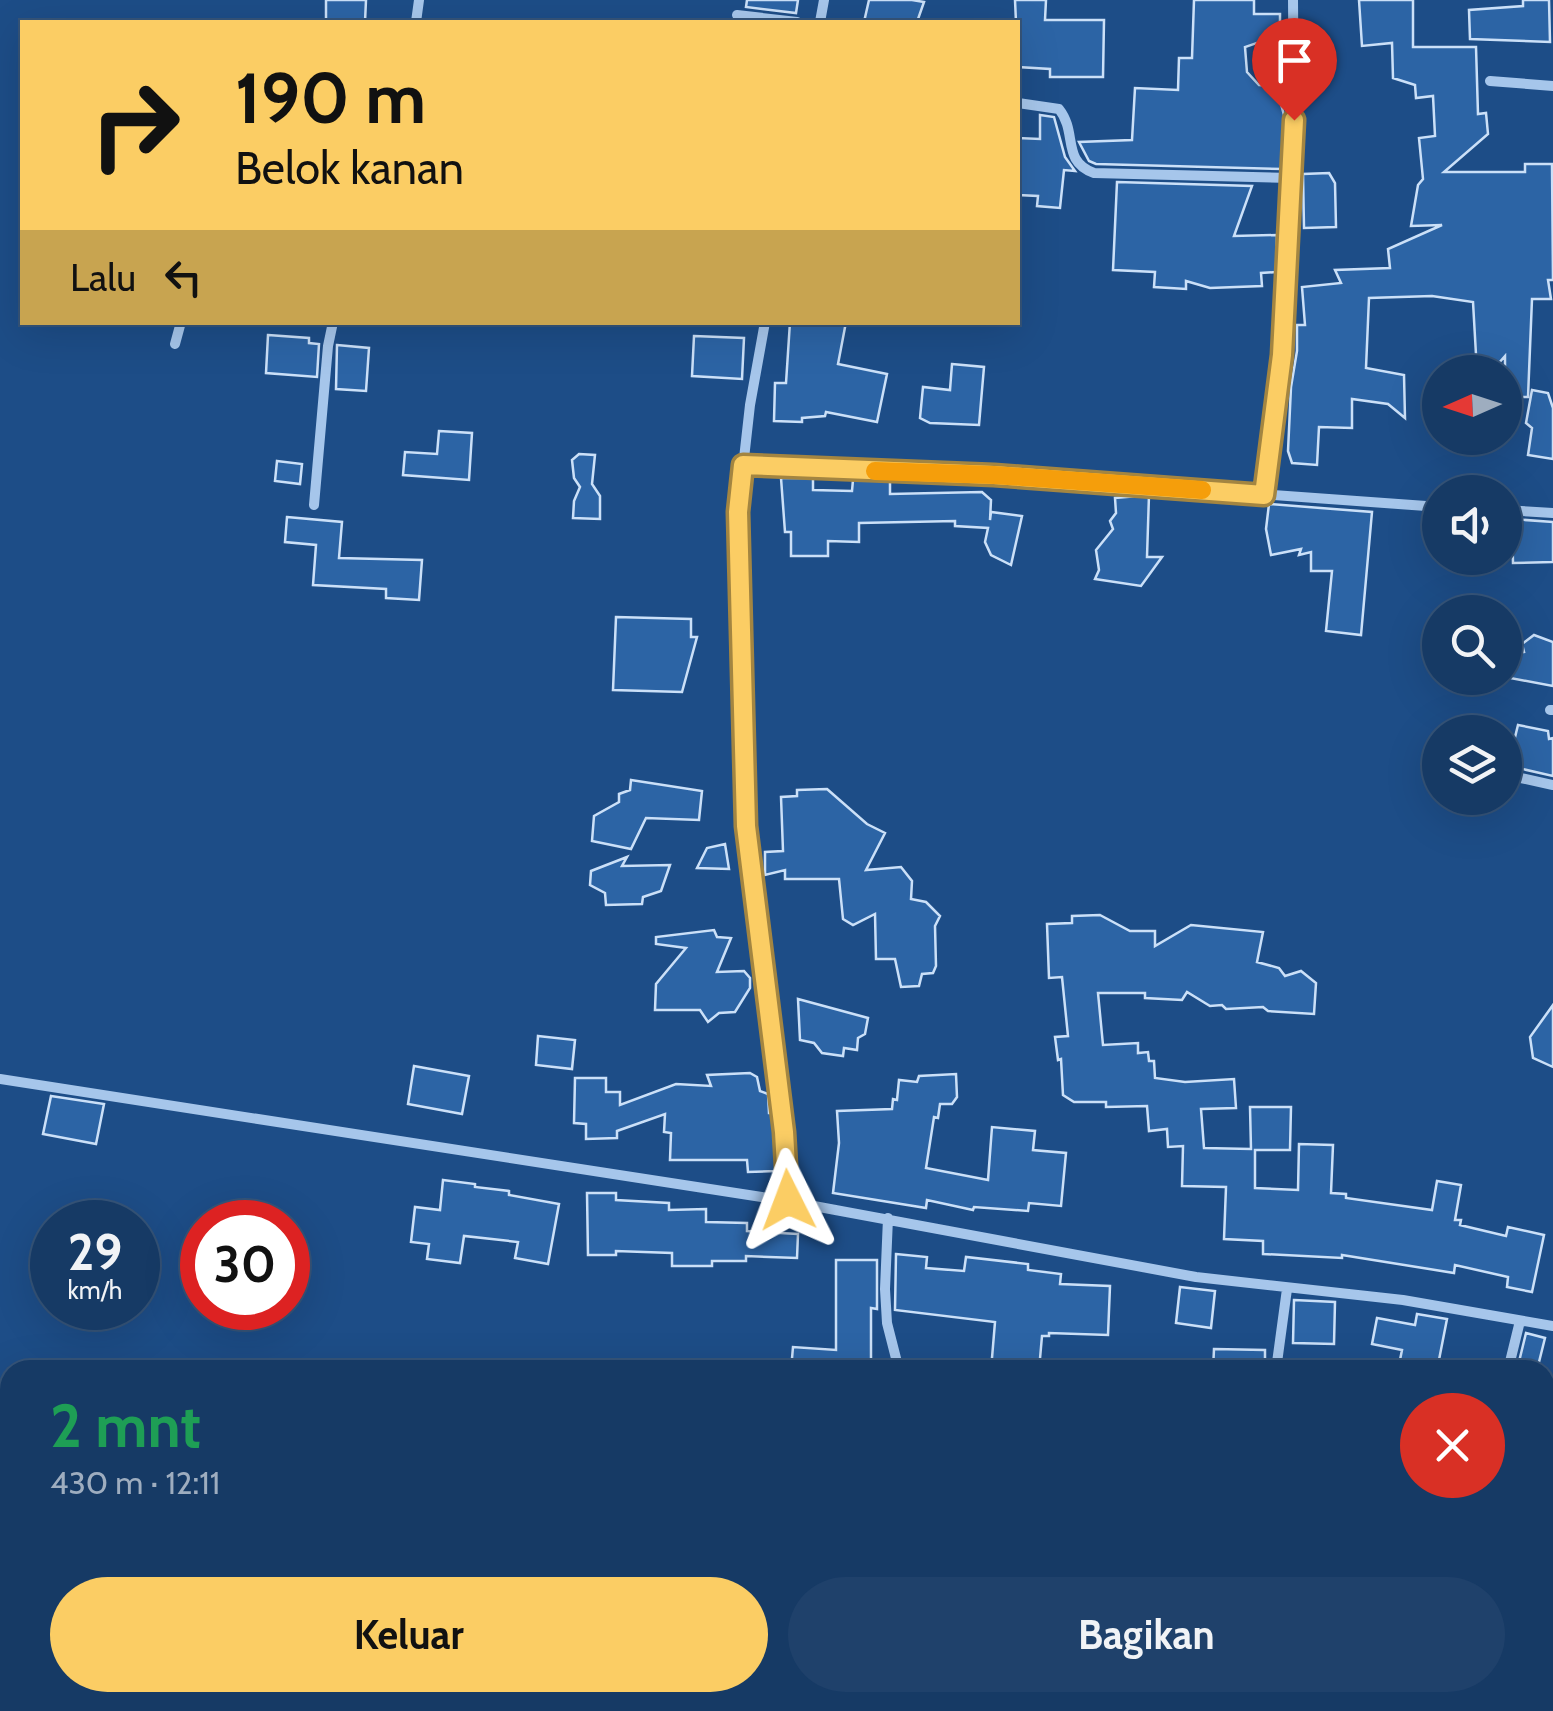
<!DOCTYPE html>
<html lang="id">
<head>
<meta charset="utf-8">
<style>
  :root { --surface:#163a65; --page:#1f416b; --text:#f1f3f6; --muted:#9eadbf; --line:#355479; --accent:#fbcd64 }
  body { margin:0; font-family:Cabin,sans-serif; background:var(--page); color:var(--text); height:100vh; display:flex; flex-direction:column; font-size:38px; white-space:nowrap }
  * { box-sizing:border-box; margin:0 }
  p { font-size:32px; color:var(--muted) }
  .icon { flex:none; width:55px; height:55px; fill:none; stroke:currentColor; stroke-width:2; stroke-linecap:round; stroke-linejoin:round }
  .map { position:relative; flex:1; overflow:hidden }
  .panel { position:absolute; left:0px; top:1360px; width:1555px; height:352px; display:flex; flex-direction:column; background:var(--surface); border-radius:30px 30px 0 0; box-shadow:0 10px 40px #0002,0 0 0 2px var(--line) }
  .panel>* { flex:none }
  .top-card { position:absolute; left:20px; top:20px; width:1000px; height:305px; border-radius:0px; box-shadow:0 10px 40px #0002,0 0 0 2px var(--line); background:#fbcd64; color:#111; overflow:hidden }
  .needle { width:65px; rotate:267deg }
  .controls { position:absolute; left:1422px; top:355px; display:grid; gap:20px }
  .controls a { display:grid; place-items:center; width:100px; height:100px; border-radius:50%; background:var(--surface); box-shadow:0 10px 40px #0002,0 0 0 2px var(--line); font-size:50px }
  .speed { position:absolute; left:30px; top:1200px; display:flex; gap:20px; font-size:50px; font-weight:700; text-align:center }
  .speed>* { display:grid; place-content:center; width:130px; height:130px; border-radius:50%; background:var(--surface); box-shadow:0 10px 40px #0002,0 0 0 2px var(--line); line-height:1 }
  .speed small { font-size:25px; font-weight:400 }
  .speed .limit { border:15px solid #d22; background:#fff; color:#111 }
  .pin { position:absolute; display:grid; place-items:center; width:85px; height:85px; color:#fff; margin:-102px -42px; border-radius:50% 50% 50% 0; rotate:-45deg; box-shadow:0 0 10px #0007 }
  .pin .icon { rotate:45deg }
  .me { position:absolute; width:110px; margin:-55px; rotate:357deg; stroke-linejoin:round; filter:drop-shadow(0 0 8px #0008) }
  .turn { display:flex; align-items:center; gap:35px; height:210px; padding:0 50px; font-size:45px }
  .turn .icon { width:130px; height:130px; stroke-width:2.5 }
  .turn b { display:block; font-size:70px; line-height:85px }
  .then { display:flex; align-items:center; height:95px; padding:0 50px; background:#0003; gap:20px; font-size:38px }
  .round { display:grid; place-items:center; flex:none; width:105px; height:105px; border-radius:52px; background:var(--page) }
  .headline { display:flex; align-items:center; justify-content:space-between; height:170px; padding:0 50px }
  h1 { font-size:60px; font-weight:700; line-height:75px; color:#1e9e55 }
  .action { display:flex; gap:20px; margin-top:auto; padding:20px 50px }
  .action a { flex:1; height:115px; border-radius:60px; background:var(--accent); color:#111; font-size:40px; font-weight:700; line-height:115px; text-align:center }
  .action a+a { background:var(--page); color:var(--text) }
  .map>svg:first-child { display:block }
</style>
</head>
<body>
<div class="map">
<svg width="1553" height="1711" viewBox="0 0 1553 1711">
  <rect width="100%" height="100%" fill="#1d4d87"/>
  <!-- building -->
  <path fill="#2c64a5" stroke="#cbe0f8" stroke-width="2.5" d="M326,0H366L365,22H326Z
    M747,0H798L796,13L746,7Z
    M869,0H912L924,2L917,22H864Z
    M1015,0H1046L1045,20H1104L1103,77H1050V69L1018,67Z
    M1194,0H1254V14H1280V35L1245,47L1247,72L1259,85L1276,86L1284,115L1282,169L1096,164L1089,161L1079,142L1132,140L1135,88L1178,90L1179,58H1192Z
    M1359,0H1413V47H1476L1478,114L1486,113L1488,134L1444,172H1525V164H1552L1553,280H1548L1551,299H1532L1528,397H1505V356L1491,372H1477L1473,302L1432,296L1369,298L1366,368L1404,375L1405,418L1388,404L1352,399V428L1319,427L1317,465L1292,463L1288,451L1291,387L1297,351V325H1305L1302,287L1341,283L1335,270L1390,268L1388,249L1442,225L1411,226L1418,185L1423,179L1419,138L1435,136L1433,96L1416,98L1415,85L1393,78L1392,43L1362,46Z
    M1523,0H1549L1550,42L1470,39L1469,10L1523,6Z
    M1040,115L1054,117L1065,157L1075,171L1064,170L1060,208L1037,206L1038,196L1018,195V138L1040,139Z
    M1329,173L1335,183L1336,227L1304,228L1303,174Z
    M1117,182L1252,186L1234,236L1277,235L1276,272L1261,273L1262,286L1210,288L1186,281V289L1154,287L1155,272L1113,270Z
    M790,322H846L838,364L887,374L877,422L826,412L825,416L802,418V422L774,421L775,383H786Z
    M268,335L309,338V343L319,344L317,377L266,373Z
    M694,336L744,338L742,379L692,376Z
    M337,345L369,348L366,391L336,389Z
    M952,364L984,367L979,425L930,423L920,418L923,387L950,390Z
    M1532,390L1548,393L1553,408V459L1528,455L1532,428L1526,423Z
    M439,431L472,433L469,480L403,475L405,452L437,454Z
    M579,454L595,455L592,484L600,496V519L573,518L574,501L580,487L574,478L572,460Z
    M277,461L302,464L300,484L275,481Z
    M781,478H813V490L852,491L853,480L868,479L890,480V494L982,492L991,500L990,520L991,512L1022,516L1011,565L991,555L985,542L988,528L955,526V521L859,523V542L828,541V556H791V532H785Z
    M1149,495L1147,557H1162L1141,586L1095,579L1099,570L1096,550L1113,529L1110,521L1116,513L1115,498Z
    M1269,504L1372,512L1361,635L1326,631L1332,571H1311V552L1299,555L1301,549L1271,555L1266,529Z
    M287,517L342,522L339,558L422,560L419,600L386,598V589L313,585L316,545L285,542Z
    M1512,519L1553,522V562L1513,563Z
    M616,617L691,619V637H697L682,692L613,690Z
    M1534,635L1553,642V686L1505,677V655L1524,652L1522,644Z
    M1518,725L1548,731L1549,739L1553,738V776L1518,768L1507,770Z
    M631,780L702,791L699,820L646,818L631,849L592,841L594,816L619,802V794L630,790Z
    M827,789L867,824L885,833L866,870L901,867L912,881L911,899L926,902L940,916L935,926L936,966L933,973L922,974L919,986L901,987L895,959H876L875,914L853,925L843,919L839,879H785V870L765,875V852L783,851L781,797L797,796V790Z
    M725,844L729,869L697,868L707,848Z
    M627,857L622,866L670,865L661,891L643,897L642,904L606,905L605,893L590,885L591,871Z
    M1100,915L1130,931H1155V946L1191,925L1263,932L1257,962L1279,968L1285,976L1301,971L1316,983L1314,1014L1268,1011L1263,1007L1226,1009L1222,1005L1210,1006L1187,992L1182,1000L1145,998V993H1098L1103,1045L1138,1043V1053L1148,1052L1149,1061H1154L1155,1078L1185,1082L1234,1079L1236,1108L1201,1109L1204,1148L1251,1149L1250,1107H1291L1290,1150H1255V1188L1298,1190L1299,1144L1333,1145L1331,1193L1346,1194V1198L1432,1210L1437,1181L1461,1185L1455,1220H1461L1460,1225L1506,1236L1508,1227L1544,1235L1532,1292L1507,1287L1508,1277L1455,1265L1454,1273L1342,1255V1258L1263,1254V1241L1224,1239L1226,1187L1182,1186L1183,1146L1168,1147L1167,1129L1149,1131L1147,1106L1106,1107V1102H1074L1063,1095L1061,1059L1058,1060L1055,1037L1068,1036L1062,977L1049,978L1047,924L1072,923V916Z
    M714,930L717,937L731,938L717,972L744,971L750,978V988L735,1012L719,1013L708,1022L700,1010H655L656,984L686,948L656,944V937Z
    M798,999L868,1018L865,1034L858,1038L857,1050L844,1048L843,1056L822,1053L814,1043L800,1040Z
    M1553,1005V1067L1533,1058L1530,1037Z
    M538,1036L575,1040L572,1069L536,1065Z
    M414,1066L469,1076L462,1114L408,1104Z
    M750,1073L757,1077L760,1091L768,1094L769,1113H773L776,1171L748,1172L747,1160H670L671,1133L664,1132L665,1114L617,1131V1138L586,1139V1124L574,1123L575,1078H606V1092H620V1105L676,1084L711,1086L707,1075Z
    M956,1074L957,1097L952,1104H940L938,1118L934,1117L926,1168L988,1180L992,1127L1035,1131L1033,1150L1066,1153L1061,1206L1029,1203L1028,1211L974,1207L973,1210L927,1200L926,1208L833,1193L839,1143L837,1111L892,1109L893,1099L897,1100L899,1080L917,1082L919,1076Z
    M51,1096L104,1104L96,1144L43,1134Z
    M443,1180L475,1184V1187L509,1191V1195L559,1204L548,1264L515,1258L518,1242L464,1236L460,1263L427,1259L429,1244L411,1242L415,1207L440,1210Z
    M587,1193H616V1200L669,1203V1210L706,1209V1222L747,1223V1231L798,1234L797,1258L746,1256V1261H712V1266H672V1253L616,1251V1255H588Z
    M896,1254L927,1257L926,1268L964,1271L966,1257L1028,1264V1270L1061,1274L1060,1284L1110,1286L1108,1335L1049,1333V1336H1042L1039,1370H991L995,1322L895,1310Z
    M836,1260H877V1309L871,1308V1370H791L793,1347L836,1350Z
    M1180,1287L1215,1291L1211,1328L1176,1323Z
    M1294,1300L1335,1302L1334,1344L1293,1343Z
    M1417,1314L1447,1319L1437,1370H1398L1402,1350L1372,1344L1377,1318L1415,1325Z
    M1526,1333L1545,1338L1537,1370H1517Z
    M1214,1349L1265,1350V1370H1213Z"/>
  <g fill="none" stroke-linecap="round" stroke-linejoin="round">
    <!-- minor -->
    <path stroke="#a6c6eb" stroke-width="10" d="M737,15L797,22
      M416,22L419,0
      M820,22L824,0
      M1490,81L1553,86
      M1018,103L1059,109C1078,133 1061,161 1094,173L1291,178
      M765,322L750,405L738,512L746,826L784,1132L787,1201
      M175,344L181,322
      M743,465L994,475L1440,507
      M1264,495C1284,330 1295,166 1293,0
      M314,505L328,346L333,322
      M1505,510L1553,513
      M1550,710H1553
      M1516,777L1553,785
      M0,1079L787,1201L1196,1277L1403,1300L1553,1326
      M888,1218L885,1289L887,1323L899,1370
      M1276,1370L1287,1289
      M1508,1370L1520,1321
      M1545,1604H1553"/>
  </g>
  <g fill="none" stroke-linecap="round" stroke-linejoin="round">
    <!-- route casing -->
    <g stroke="#a38541" stroke-width="25">
      <path id="route" d="M788,1200L784,1132L746,826L738,512L743,465L994,475L1264,495L1282,355L1294,120"/>
    </g>
    <!-- route -->
    <use href="#route" stroke="#fbcd64" stroke-width="18"/>
    <!-- slow -->
    <path stroke="#f59e0b" stroke-width="18" d="M875,471L994,475L1202,490"/>
  </g>
</svg>
<div class="controls">
<a><svg class="needle" viewBox="-14 -14 28 28"><path d="M0-13l5 13h-10z" fill="#e53935"/><path d="M0 13l5-13h-10z" fill="#9eadbf"/></svg></a>
<a><svg class="icon" aria-label="sound" viewBox="0 0 24 24"><path d="M4 9h4l5-4v14l-5-4H4zM17 9q2 3 0 6"/></svg></a>
<a><svg class="icon" aria-label="search" viewBox="0 0 24 24"><circle cx="10" cy="10" r="6"/><path d="M15 15l6 6"/></svg></a>
<a><svg class="icon" aria-label="layers" viewBox="0 0 24 24"><path d="M12 4l9 5-9 5-9-5zM3 14l9 5 9-5"/></svg></a>
</div>
<div class="speed"><div>29<small>km/h</small></div><div class="limit">30</div></div>
<div class="pin" style="left:1294px;top:120px;background:#d93025"><svg class="icon" aria-label="arrive" viewBox="0 0 24 24"><path d="M6 21V4h12l-3 4 3 4H6"/></svg></div>
<svg class="me" style="left:788px;top:1200px" viewBox="-20 -20 40 40"><path d="M0-17L14 15 0 8-14 15z" fill="#fbcd64" stroke="#fff" stroke-width="4"/></svg>
<div class="top-card">
<div class="turn"><svg class="icon" aria-label="right" viewBox="0 0 24 24"><path d="M7 20v-9h11M14 6l5 5-5 5"/></svg><div><b>190 m</b>Belok kanan</div></div>
<div class="then">Lalu<svg class="icon" aria-label="left" viewBox="0 0 24 24"><path d="M17 20v-9H6M10 6l-5 5 5 5"/></svg></div>
</div>
<section class="panel">
<div class="headline"><div><h1>2 mnt</h1><p>430 m · 12:11</p></div><a class="round" style="background:#d93025;color:#fff"><svg class="icon" aria-label="close" viewBox="0 0 24 24"><path d="M6 6l12 12M18 6L6 18"/></svg></a></div>
<div class="action"><a>Keluar</a><a>Bagikan</a></div>
</section>
</div>
</body>
</html>
